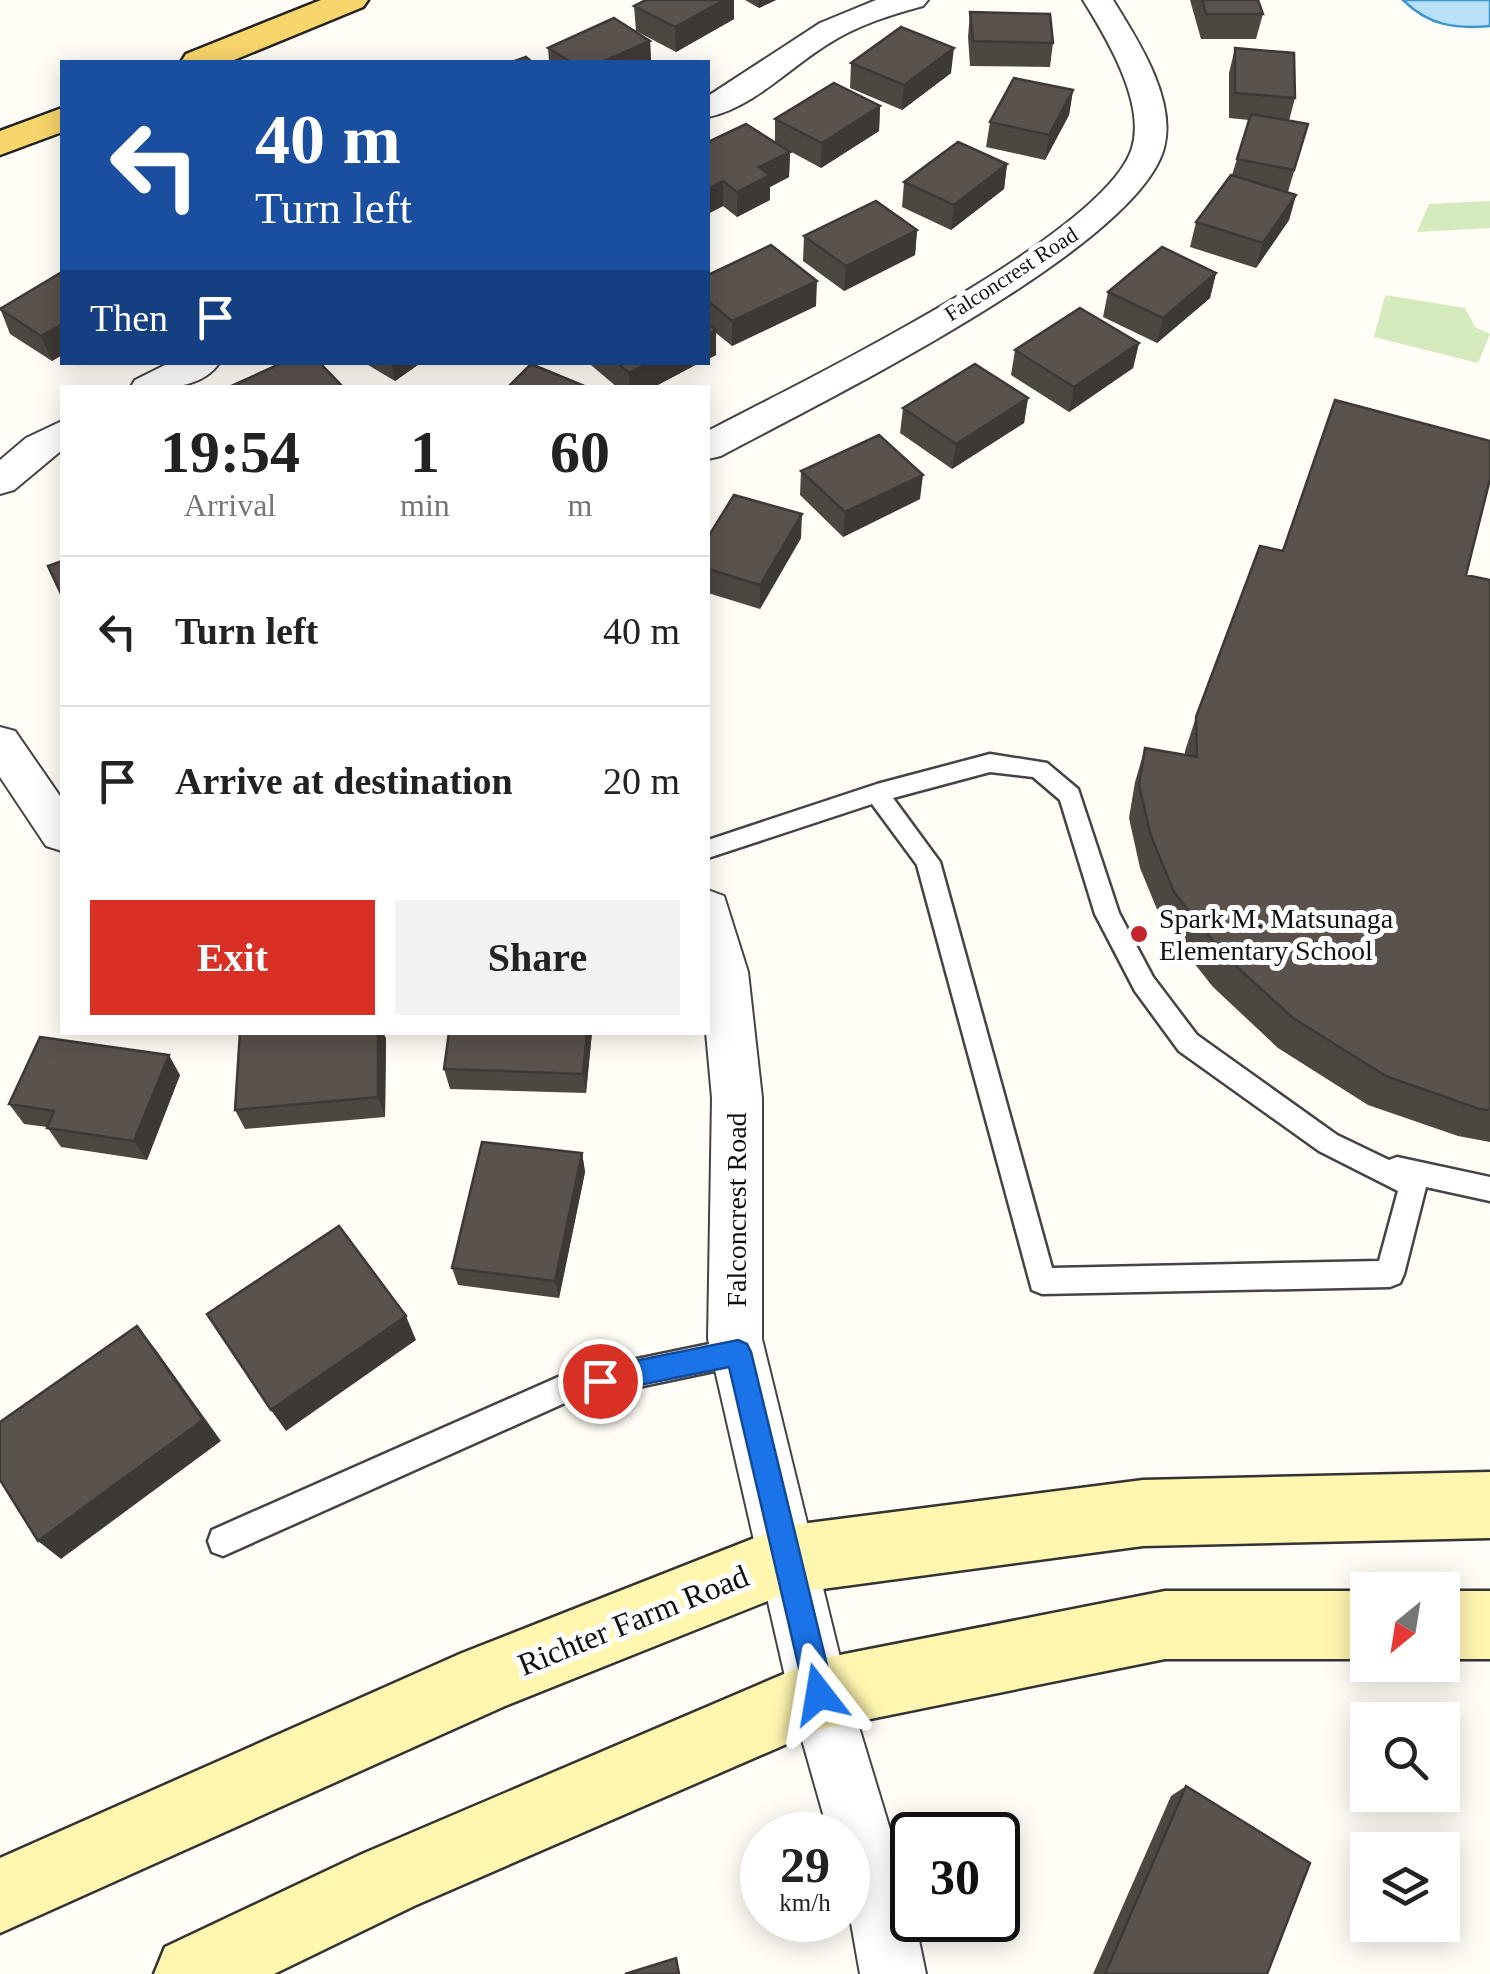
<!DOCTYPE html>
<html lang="en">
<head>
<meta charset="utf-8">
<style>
  :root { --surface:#fff; --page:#f2f2f2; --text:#222; --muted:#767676; --line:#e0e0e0; --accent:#d93025 }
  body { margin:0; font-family:Georgia,serif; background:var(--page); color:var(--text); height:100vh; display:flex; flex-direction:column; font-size:38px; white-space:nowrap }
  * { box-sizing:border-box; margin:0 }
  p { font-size:32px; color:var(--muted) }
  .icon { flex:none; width:55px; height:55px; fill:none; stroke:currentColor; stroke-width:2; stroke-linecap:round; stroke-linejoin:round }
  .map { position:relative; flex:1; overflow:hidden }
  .sheet { position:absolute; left:60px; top:385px; width:650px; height:650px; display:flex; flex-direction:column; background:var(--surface); border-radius:0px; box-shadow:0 5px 25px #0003 }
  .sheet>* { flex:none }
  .banner { position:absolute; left:60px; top:60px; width:650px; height:305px; border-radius:0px; box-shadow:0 5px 25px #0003; background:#1a4fa0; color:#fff; overflow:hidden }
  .needle { width:65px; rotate:210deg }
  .buttons { position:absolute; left:1350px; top:1572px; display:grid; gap:20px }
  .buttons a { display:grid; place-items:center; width:110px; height:110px; border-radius:0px; background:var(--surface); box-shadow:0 5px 25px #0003; font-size:50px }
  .speed { position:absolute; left:740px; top:1812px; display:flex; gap:20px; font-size:50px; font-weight:700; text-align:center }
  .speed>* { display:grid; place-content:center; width:130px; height:130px; border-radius:50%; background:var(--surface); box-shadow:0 5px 25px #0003; line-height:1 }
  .speed small { font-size:25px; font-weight:400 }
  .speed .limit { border:5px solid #111; border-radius:15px; background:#fff; color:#111 }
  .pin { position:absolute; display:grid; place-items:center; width:85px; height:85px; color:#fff; margin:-42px; border:5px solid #fff; border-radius:50%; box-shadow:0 2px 10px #0007 }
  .me { position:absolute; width:110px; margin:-55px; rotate:346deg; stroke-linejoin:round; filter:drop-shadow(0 0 8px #0008) }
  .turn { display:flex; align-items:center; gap:35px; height:210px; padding:0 30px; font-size:45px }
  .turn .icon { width:130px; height:130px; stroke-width:2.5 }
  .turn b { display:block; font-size:70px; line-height:85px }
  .then { display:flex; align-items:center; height:95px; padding:0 30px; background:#0003; gap:20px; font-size:38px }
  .eta { display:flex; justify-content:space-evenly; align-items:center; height:170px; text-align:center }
  .eta b { font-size:60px; font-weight:800; line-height:70px }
  .button { display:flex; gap:20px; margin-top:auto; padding:20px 30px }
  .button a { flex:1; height:115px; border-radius:0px; background:var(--accent); color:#fff; font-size:40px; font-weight:800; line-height:115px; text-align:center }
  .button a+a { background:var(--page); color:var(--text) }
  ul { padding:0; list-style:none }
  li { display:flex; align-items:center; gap:30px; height:150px; padding:0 30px; border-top:2px solid var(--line) }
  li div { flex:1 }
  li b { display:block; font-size:38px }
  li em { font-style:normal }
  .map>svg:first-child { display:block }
</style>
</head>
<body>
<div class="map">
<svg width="1490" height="1974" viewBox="0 0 1490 1974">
  <rect width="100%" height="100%" fill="#fffdf5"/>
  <!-- green -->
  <path fill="#d5ebbd" d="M1490,201V228L1417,232L1429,204Z
    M1385,295L1465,308L1475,327L1490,334L1478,363L1374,337Z"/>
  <!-- water -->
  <path fill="#b9e0f7" stroke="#3f96cf" stroke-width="2.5" d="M1403,0H1490V26C1456,29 1429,26 1403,0Z"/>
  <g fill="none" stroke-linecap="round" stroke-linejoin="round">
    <!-- service casing -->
    <g stroke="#444" stroke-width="5">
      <path id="service" d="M990,754L1047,763L1078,789L1119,913L1153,977L1197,1035L1337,1135L1389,1160L1397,1157L1490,1177V1201L1426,1187L1404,1274L1400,1283L1390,1287L1042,1294L1032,1290L917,865L872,804L708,858V840L877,784ZM990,772L1033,777L1060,800L1095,914L1135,991L1179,1051L1319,1151L1398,1191L1379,1261L1052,1268L940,862L893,798Z
        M738,1338L748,1342L752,1352L748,1362L738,1366L567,1402L223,1556L212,1552L208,1541L212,1530L565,1374Z"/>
    </g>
    <!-- minor casing -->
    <g stroke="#444" stroke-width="4">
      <path id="minor" d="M876,0H928L923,6C890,15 858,25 828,44C789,68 754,107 708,117V96L820,23Z
        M1083,0H1113C1137,39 1177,99 1164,148C1137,249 817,404 721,456L708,459V431C795,385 1105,236 1132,148C1146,103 1106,37 1083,0Z
        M171,362H220C201,391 160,388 130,388L135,380Z
        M62,421V450L14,490L0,494V460L26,438Z
        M0,727L15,731L62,799V851L46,846L0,777Z
        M708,890L724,896L748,972L762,1098V1339L849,1694L909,1892L926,1974H860L848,1906V1835H829L789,1694L708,1339L712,1098L706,1032Z"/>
    </g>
    <!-- secondary casing -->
    <g stroke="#333" stroke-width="5">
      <path id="secondary" d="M1490,1472V1538L1143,1546L785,1594L505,1706L0,1933V1858L462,1653L785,1526L1143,1480Z
        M1165,1591H1368V1659H1165L821,1729L414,1906L274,1974H154L165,1947L362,1854L819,1659Z
        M1442,1591H1490V1659H1442Z"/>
    </g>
    <!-- primary casing -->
    <g stroke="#222" stroke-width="5">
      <path id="primary" d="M321,0H368L363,7L229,62H181L186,54Z
        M62,108V132L0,155V131Z"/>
    </g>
    <!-- service -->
    <use href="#service" fill="#fff" fill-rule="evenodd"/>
    <!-- minor -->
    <use href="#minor" fill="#fff" fill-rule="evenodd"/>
    <!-- secondary -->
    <use href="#secondary" fill="#fff6b0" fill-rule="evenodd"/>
    <!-- primary -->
    <use href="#primary" fill="#f9d66b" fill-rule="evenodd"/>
  </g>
  <!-- wall -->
  <path fill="#4d4742" d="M745,0H776L759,8Z
    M1190,0H1258L1263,14L1256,39H1201Z
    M634,6L734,19L676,52L636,31Z
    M970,12L1053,43L1050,67L970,66L968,37Z
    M650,41L651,62H549L548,48Z
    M1235,48L1295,98L1289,121L1308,124L1288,192L1296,195L1289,220L1256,268L1190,247L1196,222L1232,175L1249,120L1229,118V73Z
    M851,63L951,73L902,110L850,88Z
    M1073,90L1069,115L1045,160L986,147L990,122Z
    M880,106L879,131L821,168L784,148L790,152L789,177L770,187V200L737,217L723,206L708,213V142H775V119Z
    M1007,164L1004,189L951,230L902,207L904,182Z
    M917,230L915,255L844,291L803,261L804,236Z
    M62,272V355L52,361L10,334L0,308Z
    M1216,273L1210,298L1157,343L1103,317L1108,292Z
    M708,275L816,306L732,346L716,333V355L708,359Z
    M1139,343L1133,368L1069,412L1011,375L1015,350Z
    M363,362H422L395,381Z
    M591,362H701L652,388H618L591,365Z
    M1028,398L1024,423L952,469L900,433L903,408Z
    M801,471L920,499L843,537L800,495Z
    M708,537L801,538L760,609L708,593Z
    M1283,551L1466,575L1490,580V1142L1458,1136L1368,1105L1278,1048L1213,987L1163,924L1140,868L1129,818L1135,782L1145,748L1185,755V751L1196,717Z
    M240,1032H383L386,1039L385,1117L245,1129L235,1110Z
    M592,1032L586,1093L450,1089L444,1069Z
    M180,1075L147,1160L61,1147L47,1127L24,1124L9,1104Z
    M582,1153L585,1172L559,1298L458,1285L452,1268Z
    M1186,1786L1267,1974H1093L1171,1796Z"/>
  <!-- shaded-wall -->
  <path fill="#3f3936" d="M724,0H734V19L676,52L675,27Z
    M759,0H776L759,8Z
    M650,41L651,62H602Z
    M954,48L951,73L902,110L904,85Z
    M1073,90L1069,115L1045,160L1049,135Z
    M880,106L879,131L821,168L822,143Z
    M790,152L789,177L770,187V200L737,217V192L759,167Z
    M1007,164L1004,189L951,230L954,205Z
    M723,181V206L708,214V189Z
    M1296,195L1289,220L1256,268L1263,243Z
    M917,230L915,255L844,291L846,266Z
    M1216,273L1210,298L1157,343L1163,318Z
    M817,281L816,306L732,346V321Z
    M62,324V355L52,361L41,336Z
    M716,330V355L708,359V334Z
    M1139,343L1133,368L1069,412L1074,387Z
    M391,362H422L395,381Z
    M650,362H701L652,388H630L629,373Z
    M1028,398L1024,423L952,469L956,444Z
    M923,475L920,499L843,537L845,512Z
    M802,514L801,538L760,609V585Z
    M378,1032H383L386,1039L385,1117L378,1097Z
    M587,1032H592L586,1093L583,1074Z
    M169,1055L180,1075L147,1160L134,1141Z
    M582,1153L585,1172L559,1298L555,1281Z
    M406,1316L416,1340L286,1431L271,1410Z
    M137,1326L156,1350L221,1441L61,1559L38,1541Z"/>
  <!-- building -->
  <path fill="#5a524d" stroke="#3f3936" stroke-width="2.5" d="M646,0H724L675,27L634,6Z
    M1202,0H1258L1263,14H1206Z
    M970,12L1050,14L1053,43L973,41Z
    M614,18L650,41L602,62H571L548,48Z
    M901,27L954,48L904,85L851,63Z
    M1235,48L1294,53L1295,98L1235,93Z
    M526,57L532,62H512Z
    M1014,78L1073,90L1049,135L990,122Z
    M834,83L880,106L822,143L775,119Z
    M1251,114L1308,124L1294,170L1237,159Z
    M746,124L790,152L759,167L770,175L737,192L723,181L708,189V142Z
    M958,142L1007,164L954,205L904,182Z
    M1231,175L1296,195L1263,243L1196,222Z
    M876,201L917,230L846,266L804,236Z
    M771,245L817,281L732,321L708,301V275Z
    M1162,247L1216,273L1163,318L1108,292Z
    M62,272V324L41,336L0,309Z
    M1080,308L1139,343L1074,387L1015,350Z
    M708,323L716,330L708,334Z
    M284,362H319L342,386L227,388Z
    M616,362H650L629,373Z
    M531,364L589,388H507Z
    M975,364L1028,398L956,444L903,408Z
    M1335,400L1490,441V479L1466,575L1490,580V1110L1479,1109L1386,1076L1293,1018L1226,957L1174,892L1151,836L1139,785L1145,748L1197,757L1196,717L1260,546L1283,551Z
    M879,435L923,475L845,512L801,471Z
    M734,495L802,514L760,585L708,569V537Z
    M62,561V596L48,566Z
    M240,1032H378V1097L235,1110Z
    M449,1032H587L583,1074L444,1069Z
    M40,1037L169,1055L134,1141L47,1128L54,1111L9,1104Z
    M482,1142L582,1153L555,1281L452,1268Z
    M339,1226L406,1316L271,1410L207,1314Z
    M137,1326L203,1420L38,1541L0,1480V1422Z
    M1186,1786L1310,1863L1267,1974H1105Z
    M676,1958L679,1974H625Z"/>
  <!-- route -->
  <path fill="#1a73e8" stroke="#114b97" stroke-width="2.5" d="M738,1340L747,1344L751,1352L834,1694L829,1704L819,1708L809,1704L805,1694L729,1367L600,1393L590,1390L587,1381L590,1372L600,1368Z"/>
  <!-- markers -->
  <circle fill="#c4262e" stroke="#fff" stroke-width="4" cx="1139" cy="934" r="10"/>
  <g text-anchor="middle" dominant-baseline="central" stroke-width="10" stroke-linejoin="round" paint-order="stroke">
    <!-- far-street labels -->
    <g font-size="22" fill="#111" stroke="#fff">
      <text transform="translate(1011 274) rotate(-33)">Falconcrest Road</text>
    </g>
    <!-- poi labels -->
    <g font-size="28" fill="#111" stroke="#fff" text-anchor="start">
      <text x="1159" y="918">Spark M. Matsunaga<tspan x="1159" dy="32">Elementary School</tspan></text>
    </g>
    <!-- street labels -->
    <g font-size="28" fill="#111" stroke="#fff">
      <text transform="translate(736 1210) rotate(-90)">Falconcrest Road</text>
    </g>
    <!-- near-street labels -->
    <g font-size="32" fill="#111" stroke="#fff">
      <text transform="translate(633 1620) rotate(-22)">Richter Farm Road</text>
    </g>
  </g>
</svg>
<div class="buttons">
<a><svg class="needle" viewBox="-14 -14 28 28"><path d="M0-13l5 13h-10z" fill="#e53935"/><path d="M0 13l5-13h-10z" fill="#767676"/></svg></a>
<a><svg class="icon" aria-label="search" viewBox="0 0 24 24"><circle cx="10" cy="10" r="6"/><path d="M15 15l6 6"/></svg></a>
<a><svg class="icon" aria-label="layers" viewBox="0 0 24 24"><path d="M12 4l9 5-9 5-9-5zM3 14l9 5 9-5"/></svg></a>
</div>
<div class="speed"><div>29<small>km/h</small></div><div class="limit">30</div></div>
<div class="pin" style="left:600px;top:1381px;background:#d93025"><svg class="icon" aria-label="arrive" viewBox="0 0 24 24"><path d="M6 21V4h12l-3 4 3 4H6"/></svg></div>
<svg class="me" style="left:819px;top:1694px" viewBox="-20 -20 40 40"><path d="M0-17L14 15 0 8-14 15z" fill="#1a73e8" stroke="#fff" stroke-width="4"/></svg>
<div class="banner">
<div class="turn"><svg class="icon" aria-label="left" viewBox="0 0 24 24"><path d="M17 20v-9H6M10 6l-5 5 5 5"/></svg><div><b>40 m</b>Turn left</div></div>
<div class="then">Then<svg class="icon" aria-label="arrive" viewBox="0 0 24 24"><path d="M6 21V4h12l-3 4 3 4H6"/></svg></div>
</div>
<section class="sheet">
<div class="eta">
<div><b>19:54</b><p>Arrival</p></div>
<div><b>1</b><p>min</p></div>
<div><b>60</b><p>m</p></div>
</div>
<ul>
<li><svg class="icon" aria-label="left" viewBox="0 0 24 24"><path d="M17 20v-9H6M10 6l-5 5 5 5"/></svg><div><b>Turn left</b></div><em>40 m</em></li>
<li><svg class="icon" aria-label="arrive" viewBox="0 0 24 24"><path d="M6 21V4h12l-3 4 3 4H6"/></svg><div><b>Arrive at destination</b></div><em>20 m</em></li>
</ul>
<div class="button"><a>Exit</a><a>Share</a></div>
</section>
</div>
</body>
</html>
